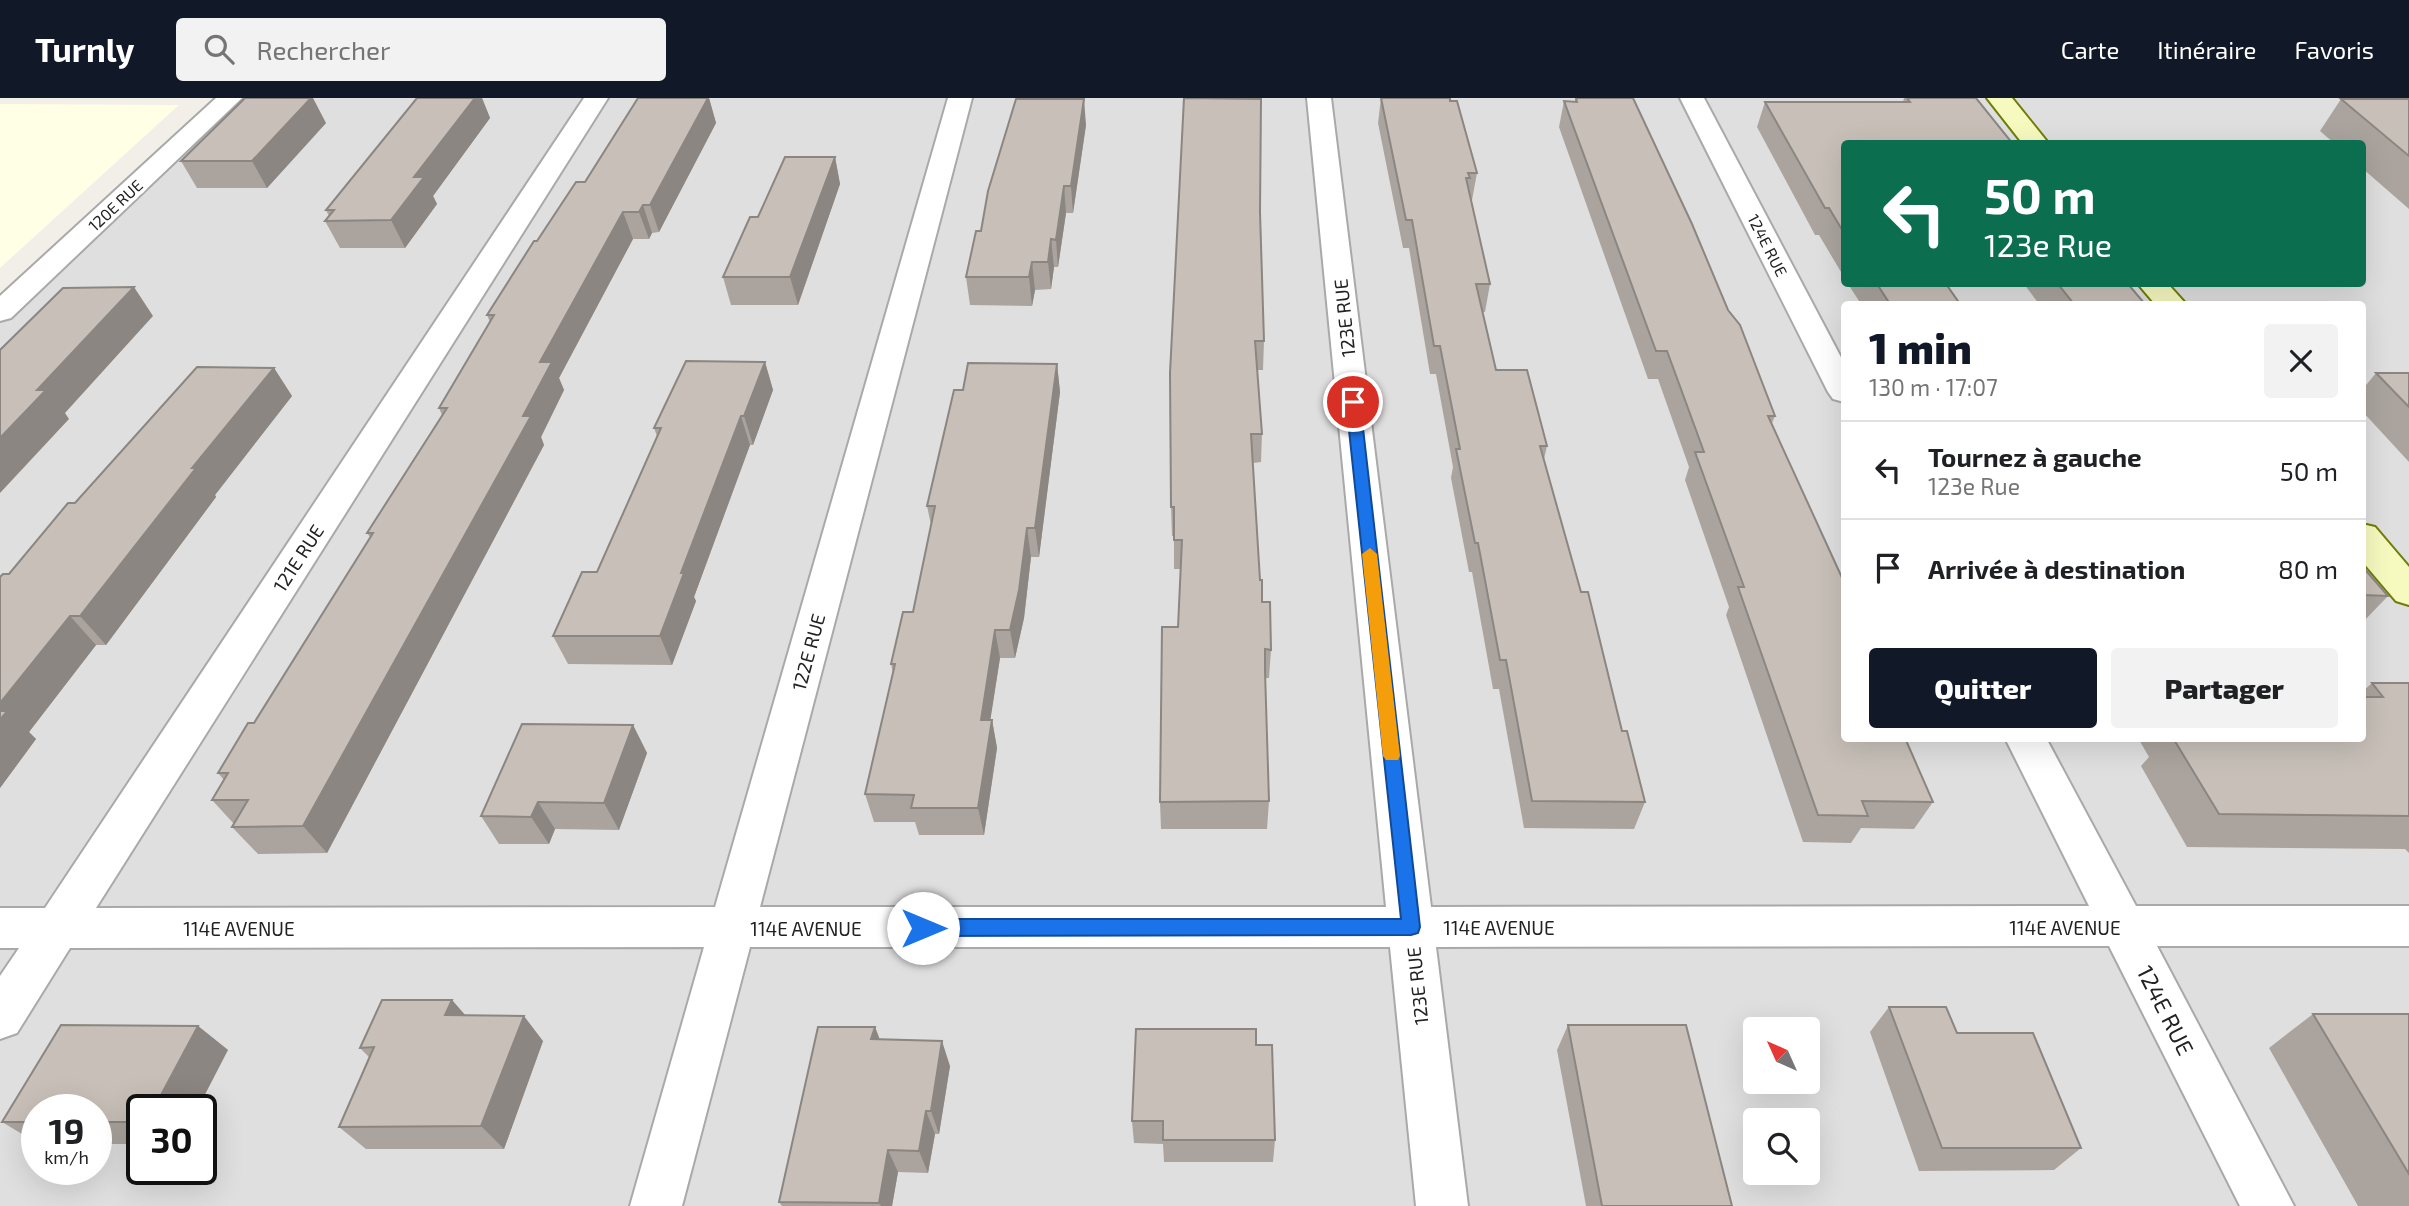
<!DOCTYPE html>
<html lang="fr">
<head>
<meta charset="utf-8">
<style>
  :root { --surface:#fff; --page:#f2f2f2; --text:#202124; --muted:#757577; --line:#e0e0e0; --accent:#111827 }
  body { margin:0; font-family:"Exo 2",sans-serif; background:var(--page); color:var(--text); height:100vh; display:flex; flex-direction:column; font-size:26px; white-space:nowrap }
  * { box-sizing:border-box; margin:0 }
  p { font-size:23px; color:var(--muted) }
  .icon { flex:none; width:38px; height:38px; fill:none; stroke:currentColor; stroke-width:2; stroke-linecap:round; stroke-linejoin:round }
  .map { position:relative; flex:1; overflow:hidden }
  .details { position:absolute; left:1841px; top:203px; width:525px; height:441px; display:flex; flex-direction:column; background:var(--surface); border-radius:7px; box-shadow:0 7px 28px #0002 }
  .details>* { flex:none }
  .banner { position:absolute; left:1841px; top:42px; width:525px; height:147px; border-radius:7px; box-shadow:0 7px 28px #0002; background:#0b6e4f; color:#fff; overflow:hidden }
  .needle { width:46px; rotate:315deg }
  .tools { position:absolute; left:1743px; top:919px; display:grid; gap:14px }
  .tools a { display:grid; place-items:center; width:77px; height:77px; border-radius:7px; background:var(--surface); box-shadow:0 7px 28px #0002; font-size:35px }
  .speed { position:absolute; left:21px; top:996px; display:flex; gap:14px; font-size:35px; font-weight:700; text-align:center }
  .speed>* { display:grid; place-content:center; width:91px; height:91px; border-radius:50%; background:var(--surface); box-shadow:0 7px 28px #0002; line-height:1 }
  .speed small { font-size:18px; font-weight:400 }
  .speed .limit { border:4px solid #111; border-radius:10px; background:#fff; color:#111 }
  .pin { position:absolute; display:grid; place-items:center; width:60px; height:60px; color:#fff; margin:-30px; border:4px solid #fff; border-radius:50%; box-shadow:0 2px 7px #0007 }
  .me { position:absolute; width:77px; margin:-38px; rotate:90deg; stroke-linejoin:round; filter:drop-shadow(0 0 5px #0008) }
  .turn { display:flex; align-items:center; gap:24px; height:147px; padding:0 28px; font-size:32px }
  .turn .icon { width:91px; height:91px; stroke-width:2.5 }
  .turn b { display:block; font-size:49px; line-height:60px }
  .round { display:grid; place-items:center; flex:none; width:74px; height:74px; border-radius:7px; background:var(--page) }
  .overview { display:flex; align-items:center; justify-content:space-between; height:119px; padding:0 28px }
  h1 { font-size:42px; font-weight:800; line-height:52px; color:var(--accent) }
  .button { display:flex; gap:14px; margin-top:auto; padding:14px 28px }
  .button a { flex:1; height:80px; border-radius:7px; background:var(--accent); color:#fff; font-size:28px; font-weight:800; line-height:80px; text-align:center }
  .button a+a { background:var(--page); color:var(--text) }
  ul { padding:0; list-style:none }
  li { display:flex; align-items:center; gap:21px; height:98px; padding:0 28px; border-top:2px solid var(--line) }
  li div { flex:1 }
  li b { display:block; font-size:26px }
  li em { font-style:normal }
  header { display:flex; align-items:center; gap:42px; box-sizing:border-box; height:98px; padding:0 35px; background:var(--accent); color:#fff }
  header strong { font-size:33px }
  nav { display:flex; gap:38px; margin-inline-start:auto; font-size:24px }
  .search { width:490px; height:63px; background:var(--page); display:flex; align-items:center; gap:18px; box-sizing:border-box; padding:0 24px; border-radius:7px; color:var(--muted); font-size:26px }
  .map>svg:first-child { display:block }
</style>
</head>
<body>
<header>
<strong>Turnly</strong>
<div class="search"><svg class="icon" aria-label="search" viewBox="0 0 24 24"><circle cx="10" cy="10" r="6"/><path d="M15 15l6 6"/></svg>Rechercher</div>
<nav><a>Carte</a><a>Itinéraire</a><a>Favoris</a></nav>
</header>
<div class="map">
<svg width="2409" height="1108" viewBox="0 0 2409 1108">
  <rect width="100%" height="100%" fill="#f2efe9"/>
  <!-- residential -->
  <path fill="#e0dfdf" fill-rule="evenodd" d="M230,0H2409V1108H0V214ZM1844,46H2362V186H1844ZM1844,206H2362V640H1844ZM1755,931H1808V984H1755ZM37,1012H96V1071H37ZM142,1012H201V1071H142ZM1755,1022H1808V1074H1755Z"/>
  <!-- education -->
  <path fill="#ffffe5" d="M0,6L179,7L0,170Z"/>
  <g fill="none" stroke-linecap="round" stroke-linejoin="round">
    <!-- street casing -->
    <g stroke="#a9a9a9" stroke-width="4">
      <path id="street" d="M216,0H242L11,220L0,223V198Z
        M584,0H608L96,810L715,809L948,0H972L760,809H1386L1307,0H1331L1431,809L2089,808L2005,640H2046L2136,808H2409V848H2157L2294,1108H2240L2109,848L1436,849L1468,1108H1416L1390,849H750L682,1108H630L704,849L70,850L17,935L0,941V878L19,850H0V810H45Z
        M1680,0H1704L1844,265V304L1833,301L1828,294Z"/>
    </g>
    <!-- secondary casing -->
    <g stroke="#707d05" stroke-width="4">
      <path id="secondary" d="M1987,0H2012L2049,46H2023Z
        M2138,186H2168L2186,206H2155Z
        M2362,426L2375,429L2409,469V507L2396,503L2362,463Z"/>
    </g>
    <!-- street -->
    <use href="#street" fill="#fff" fill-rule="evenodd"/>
    <!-- secondary -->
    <use href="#secondary" fill="#f7fabf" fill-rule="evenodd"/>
  </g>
  <!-- wall -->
  <path fill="#aba49e" d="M417,0H482L490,20L433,98L437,106L405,150H340L325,123L329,118L326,112Z
    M638,0H709L716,25L659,134L652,135L649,141H633L559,280L564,292L541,339L544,347L327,755L258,756L232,729L234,726L212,702L224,682L218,675L254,625L370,439L367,435L442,317L439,310L490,224L487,217L537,143L585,84Z
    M1381,0L1477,75L1472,102H1471L1490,186L1485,214H1483L1496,272L1547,348L1544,361L1581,494L1622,633L1645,704L1634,731L1524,730L1499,591H1493L1472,474H1469L1451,380L1453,369L1436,276H1430L1409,150H1403L1378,25Z
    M1575,0L1728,212L1775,318L1772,325L1844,640L1933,704L1914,731L1861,730L1851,745L1803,744L1726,517L1729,509L1685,382L1689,369L1658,281H1648L1559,29L1564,3L1575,4Z
    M1904,0H1976L1844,46V179L1819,137H1815L1757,29L1765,4H1903Z
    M2341,1H2409V111L2362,70V46H2335L2320,33Z
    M326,25L267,90H197L181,63Z
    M1086,27L1073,115H1066L1058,169H1054L1051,191L1035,192L1032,208L970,207L966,179L981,133Z
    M835,59L840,86L798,207H731L723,179Z
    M1260,114L1264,243L1263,272H1257L1262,336L1261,364L1253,365L1260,482L1262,504L1271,552L1269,580H1265L1269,703L1267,731H1161L1160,704L1178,529L1181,471H1174V438H1172L1171,409Z
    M1848,186H1946L1960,206H1861Z
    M2024,186H2128L2145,206H2039Z
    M765,264L773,292L753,347H750L694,499L696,503L672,567L568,566L553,538L597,474L657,338L654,330Z
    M1057,266L1060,294L1039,459H1031L1024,520L1015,560H1000L990,622H992L997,650L984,737H919L915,724H874L865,696L893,575L891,566L913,514L931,427L927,408L963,292Z
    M274,270L292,298L215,397L216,399L106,547H96L29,634L36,641L0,690L9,476L75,405Z
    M2376,275H2409V364L2362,313V292Z
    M2362,468L2388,498L2362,525Z
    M2372,585H2409V755L2405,751L2187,749L2141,668L2149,659L2138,640H2362V594Z
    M633,627L647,655L619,732L555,731L549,746H499L481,718Z
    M452,902L465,918L543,943L504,1051H366L339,1029L370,960L360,950Z
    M1889,909L1957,935L2081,1050L2054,1072L1919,1073L1870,934Z
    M2313,916H2409V1108H2358L2269,950Z
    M1568,927L1732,1108H1586L1557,952Z
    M198,928L228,952L142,1012V1046H96V1012H37V1045L2,1024Z
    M875,929L880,942L950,968L939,1036H935L928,1075L898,1074L892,1108H782L779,1104Z
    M1256,947L1275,1042L1273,1064H1164L1163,1046L1134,1045L1132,1023Z"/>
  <!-- shaded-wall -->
  <path fill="#8b8681" d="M311,0H313L326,25L267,90L252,63Z
    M475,0H482L490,20L433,98L437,106L405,150L391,122L414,79Z
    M708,0H709L716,25L659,134L650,107Z
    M1084,1L1086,27L1073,115L1071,88Z
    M835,59L840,86L798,207L790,179Z
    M1064,88L1066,115L1058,169L1056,142Z
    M643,107L652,135L649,141L639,114Z
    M623,114L633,141L559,280L564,292L541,339L544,347L327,755L303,728L523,318L540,264Z
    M1051,141L1054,169L1051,191L1048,164Z
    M1032,164L1035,192L1032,208L1029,179Z
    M134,189L153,218L65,315L69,321L0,395V340L37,292Z
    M765,264L773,292L753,347L744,318Z
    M1057,266L1060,294L1039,459L1035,430Z
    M274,270L292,298L215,397L216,399L106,547L80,518L192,370Z
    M741,318L750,347L694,499L696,503L672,567L660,538L681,475Z
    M1027,430L1031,459L1024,520L1015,560L1010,532Z
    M70,518L96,547L29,634L36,641L0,690V605Z
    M995,532L1000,560L986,650L981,622Z
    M992,622L997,650L984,737L978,710Z
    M633,627L647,655L619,732L604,705Z
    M538,704L555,731L549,746L531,719Z
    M452,902L474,927L445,917Z
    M524,918L543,943L504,1051L481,1028Z
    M198,928L228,952L197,1012H153Z
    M875,929L884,953L871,941Z
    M942,943L950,968L939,1036L931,1013Z
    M926,1013L935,1036L928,1075L919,1053Z
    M888,1052L898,1074L892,1108H881L879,1105Z"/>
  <!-- building -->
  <path fill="#c7bfb8" stroke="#8b8681" stroke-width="2" d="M245,0H311L252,63H181Z
    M417,0H475L414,79H424L391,122L325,123L334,112H326Z
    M638,0H708L650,107H643L639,114H623L540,264H552L523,318H531L303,728L232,729L248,702H212L228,675H218L248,625H254L373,435H367L447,310H439L494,217H487L534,143H537L576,84H585Z
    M1184,0L1261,1L1260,114L1264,243H1255L1262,336H1251L1260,482H1262V504H1270L1271,552L1265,551V573L1269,703L1160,704L1162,529H1178L1182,442H1174V409H1171L1170,275Z
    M1381,0H1450V3H1457L1477,75H1468L1470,80H1466L1490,186H1476L1496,272H1527L1547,348H1540L1581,494H1588L1622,633H1627L1645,704L1532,703L1506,562H1500L1478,445H1475L1456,351H1460L1440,248H1434L1412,122H1406Z
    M1576,0H1633L1692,126L1728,212L1740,227L1775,318H1768L1844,484V640H1905L1933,704L1862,703L1868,718L1818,717L1738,489H1744L1695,354H1704L1667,253H1656L1564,3L1577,4Z
    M1907,0H1976L2013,46H1844V135L1829,110H1825L1765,4H1910Z
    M1016,1H1084L1071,88H1064L1056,142L1051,141L1048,164H1032L1029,179H966L976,133H981L988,93Z
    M2341,1H2409V58Z
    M785,59H835L790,179H723L750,119H758Z
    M1877,186H1946L1960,206H1890Z
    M2058,186H2128L2145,206H2074Z
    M134,189L37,292H46L0,340V252L63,190Z
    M686,263L765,264L744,318H741L681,475H684L660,538H553L582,474H597L661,330H654Z
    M968,265L1057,266L1035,430H1027L1019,492L1010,532H995L981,622H992L978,710H911L914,697L865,696L895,566H891L903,514H913L935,408H927L954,292H963Z
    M197,269L274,270L192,370H196L80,518H70L0,605V479L3,476H9L68,405H75Z
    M2376,275H2409V309Z
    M2362,468L2388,498L2362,497Z
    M2372,585H2409V718L2219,716L2173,640H2362V599H2383Z
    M0,613H7L0,622Z
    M522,626L633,627L604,705L538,704L531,719L481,718Z
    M382,902H452L445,917L524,918L481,1028L339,1029L374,949L360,950Z
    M1889,909H1946L1957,935H2033L2081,1050H1942Z
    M2313,916H2409V1076Z
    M61,927L198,928L153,1012H142V1024H96V1012H37V1024H2Z
    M1568,927H1686L1732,1108H1602Z
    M818,929H875L871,941L942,943L931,1013H926L919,1053L888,1052L879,1105L779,1104Z
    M1136,931H1256V947H1272L1275,1042H1163V1023H1132Z"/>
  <!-- route -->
  <path fill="#1a73e8" stroke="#114b97" stroke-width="2" d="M1353,300L1360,304L1420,829L1418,835L1411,837L923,838L916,835L913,830L916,824L923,821H1401L1346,304Z"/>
  <!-- slow -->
  <path fill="#f59e0b" d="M1370,450L1377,456L1400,658L1398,662H1386L1383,658L1362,456Z"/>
  <g text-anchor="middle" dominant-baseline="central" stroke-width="7" stroke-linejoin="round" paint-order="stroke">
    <!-- far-street labels -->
    <g font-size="16" fill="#222" stroke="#fff">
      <text transform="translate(115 107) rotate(-43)">120E RUE</text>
      <text transform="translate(1768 147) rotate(63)">124E RUE</text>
    </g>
    <!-- street labels -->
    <g font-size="19" fill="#222" stroke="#fff">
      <text transform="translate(1344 220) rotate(-96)">123E RUE</text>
      <text transform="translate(298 460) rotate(-57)">121E RUE</text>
      <text transform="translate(808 554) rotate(-75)">122E RUE</text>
      <text x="1499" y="829">114E AVENUE</text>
      <text x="2065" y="829">114E AVENUE</text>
      <text x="239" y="830">114E AVENUE</text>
      <text x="806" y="830">114E AVENUE</text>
      <text transform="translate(1417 888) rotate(-96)">123E RUE</text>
    </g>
    <!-- near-street labels -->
    <g font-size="23" fill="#222" stroke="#fff">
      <text transform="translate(2166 912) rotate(63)">124E RUE</text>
    </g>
  </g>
</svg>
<div class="tools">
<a><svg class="needle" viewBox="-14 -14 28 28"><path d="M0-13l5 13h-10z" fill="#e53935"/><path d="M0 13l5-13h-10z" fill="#757577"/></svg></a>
<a><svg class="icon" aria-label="search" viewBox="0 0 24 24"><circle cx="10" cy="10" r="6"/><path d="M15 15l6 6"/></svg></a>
</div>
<div class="speed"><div>19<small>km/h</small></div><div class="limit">30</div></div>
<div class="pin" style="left:1353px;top:304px;background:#d93025"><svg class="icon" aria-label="arrive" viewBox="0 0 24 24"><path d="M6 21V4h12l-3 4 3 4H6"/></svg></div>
<svg class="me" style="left:923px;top:830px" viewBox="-20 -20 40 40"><circle r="19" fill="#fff"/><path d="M0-13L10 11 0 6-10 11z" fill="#1a73e8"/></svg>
<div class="banner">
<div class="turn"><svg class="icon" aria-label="left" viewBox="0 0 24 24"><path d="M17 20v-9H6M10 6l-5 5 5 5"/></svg><div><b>50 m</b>123e Rue</div></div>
</div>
<section class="details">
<div class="overview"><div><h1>1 min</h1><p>130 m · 17:07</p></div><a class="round"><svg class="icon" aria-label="close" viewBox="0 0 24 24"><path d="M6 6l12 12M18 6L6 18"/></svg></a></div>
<ul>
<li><svg class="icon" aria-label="left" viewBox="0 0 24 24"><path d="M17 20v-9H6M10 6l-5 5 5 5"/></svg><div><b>Tournez à gauche</b><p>123e Rue</p></div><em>50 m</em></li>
<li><svg class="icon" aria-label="arrive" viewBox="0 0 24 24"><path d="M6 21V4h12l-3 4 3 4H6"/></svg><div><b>Arrivée à destination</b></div><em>80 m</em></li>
</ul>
<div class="button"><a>Quitter</a><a>Partager</a></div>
</section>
</div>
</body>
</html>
